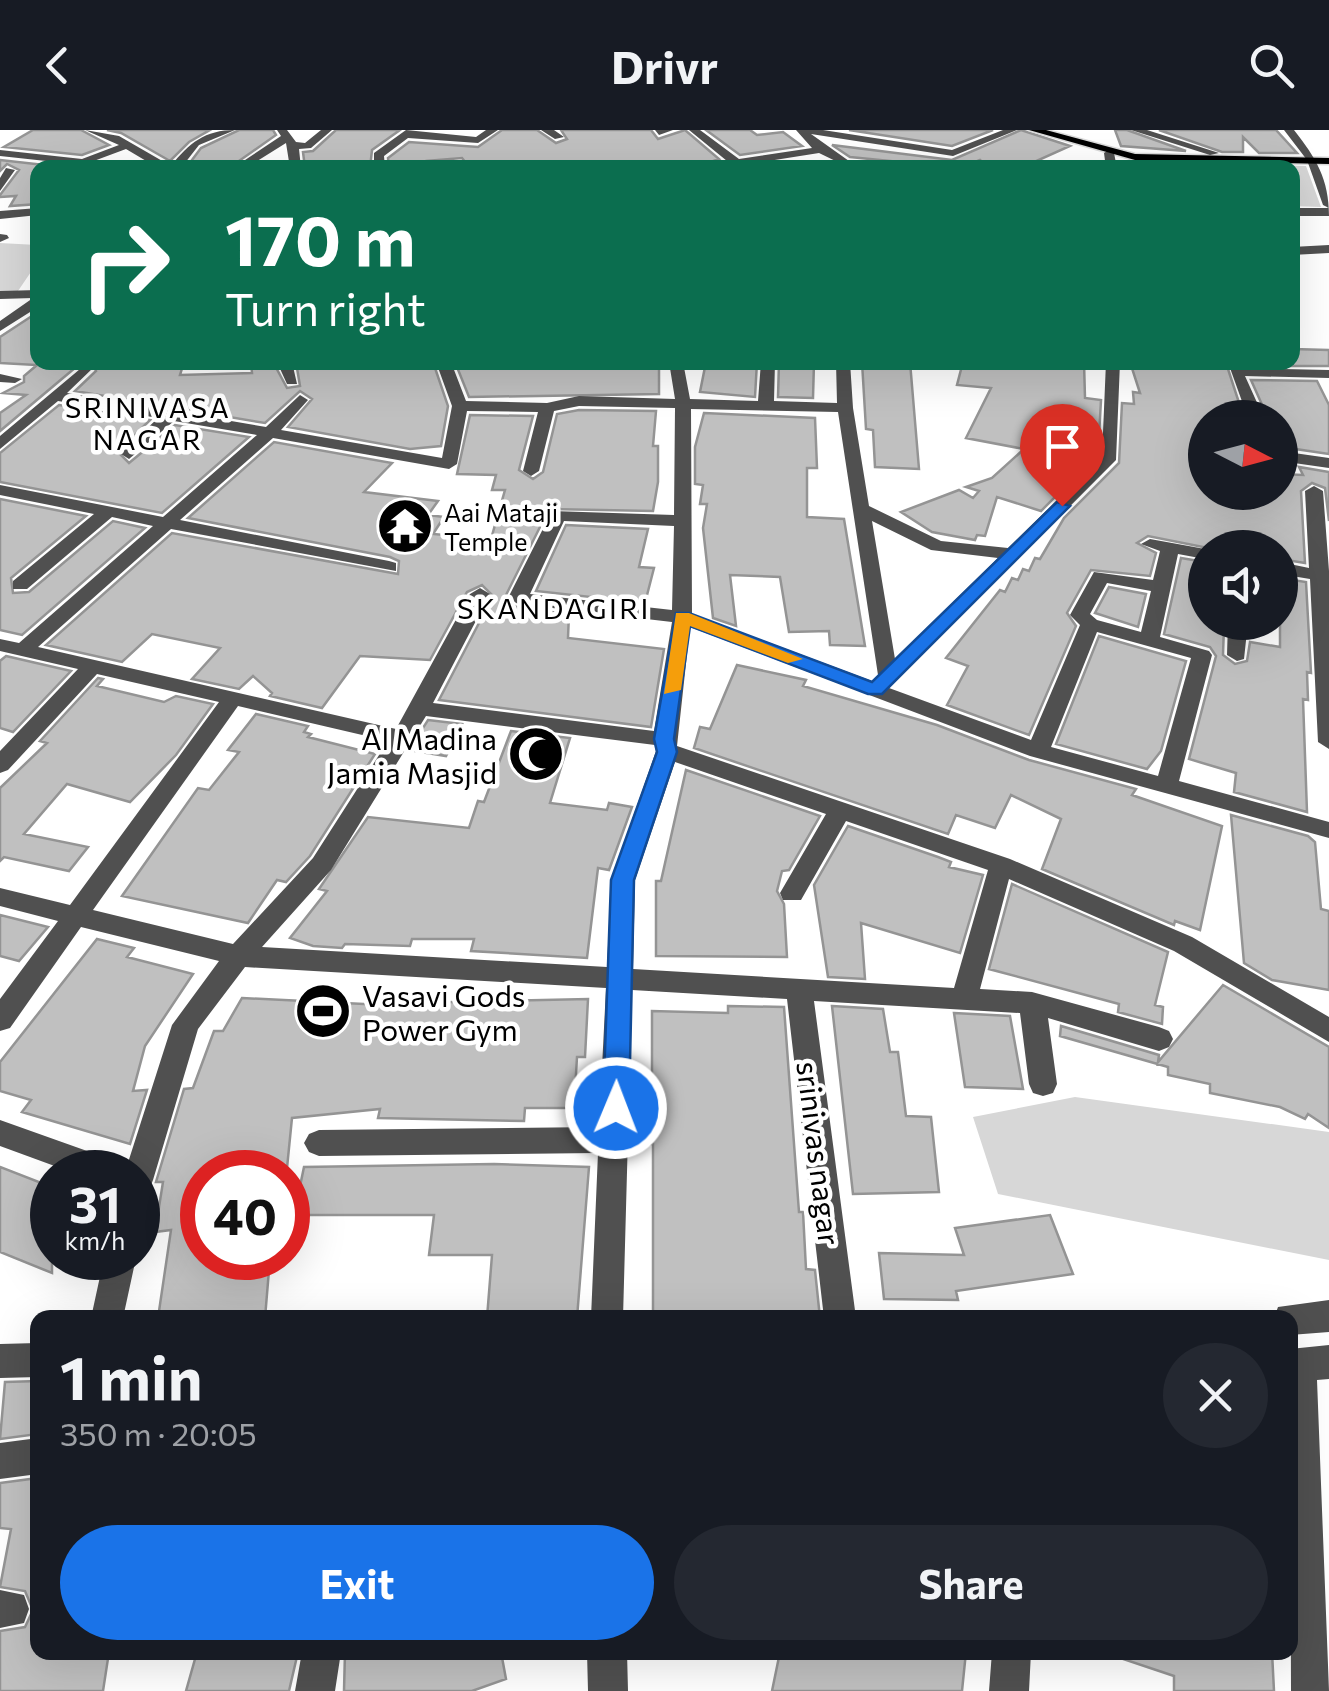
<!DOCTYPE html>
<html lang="en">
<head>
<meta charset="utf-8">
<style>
  :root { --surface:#171b24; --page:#242831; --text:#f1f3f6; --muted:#9ea1a6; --accent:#1a73e8 }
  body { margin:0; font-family:Commissioner,sans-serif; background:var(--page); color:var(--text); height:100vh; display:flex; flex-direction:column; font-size:38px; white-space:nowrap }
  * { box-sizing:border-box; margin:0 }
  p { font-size:32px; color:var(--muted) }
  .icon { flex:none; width:55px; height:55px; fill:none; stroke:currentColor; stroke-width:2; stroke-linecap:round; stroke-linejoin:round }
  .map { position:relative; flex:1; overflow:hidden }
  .drawer { position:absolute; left:30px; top:1180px; width:1268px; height:350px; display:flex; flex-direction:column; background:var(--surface); border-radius:20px; box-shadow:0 10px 40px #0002 }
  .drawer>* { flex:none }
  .banner { position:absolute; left:30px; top:30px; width:1270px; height:210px; border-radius:20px; box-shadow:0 10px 40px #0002; background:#0b6e4f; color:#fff; overflow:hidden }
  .needle { width:65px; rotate:96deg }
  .fabs { position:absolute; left:1188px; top:270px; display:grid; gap:20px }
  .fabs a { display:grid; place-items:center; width:110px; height:110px; border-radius:50%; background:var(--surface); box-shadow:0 10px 40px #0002; font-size:50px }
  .speed { position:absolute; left:30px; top:1020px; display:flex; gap:20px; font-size:50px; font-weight:700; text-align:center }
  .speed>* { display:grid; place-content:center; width:130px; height:130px; border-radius:50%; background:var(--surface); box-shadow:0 10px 40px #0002; line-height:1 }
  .speed small { font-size:25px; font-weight:400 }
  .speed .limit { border:15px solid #d22; background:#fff; color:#111 }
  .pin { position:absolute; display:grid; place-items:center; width:85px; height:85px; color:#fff; margin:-102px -42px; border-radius:50% 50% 50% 0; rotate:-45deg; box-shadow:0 0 10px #0007 }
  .pin .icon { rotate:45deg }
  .me { position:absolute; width:110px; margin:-55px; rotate:1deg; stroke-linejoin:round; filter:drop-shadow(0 0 8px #0008) }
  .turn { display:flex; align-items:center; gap:35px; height:210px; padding:0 30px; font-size:45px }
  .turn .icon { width:130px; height:130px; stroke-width:2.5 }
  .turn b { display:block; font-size:70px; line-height:85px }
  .round { display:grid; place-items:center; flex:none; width:105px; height:105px; border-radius:52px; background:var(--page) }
  .overview { display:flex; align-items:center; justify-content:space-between; height:170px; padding:0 30px }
  h1 { font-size:60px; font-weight:700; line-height:75px }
  .button { display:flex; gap:20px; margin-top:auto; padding:20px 30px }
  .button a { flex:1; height:115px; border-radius:60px; background:var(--accent); color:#fff; font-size:40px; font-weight:700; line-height:115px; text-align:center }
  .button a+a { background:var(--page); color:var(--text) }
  header { display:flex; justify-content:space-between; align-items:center; height:130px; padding:0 30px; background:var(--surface); font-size:45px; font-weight:700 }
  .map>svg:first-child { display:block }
</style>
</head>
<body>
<header><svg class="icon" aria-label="back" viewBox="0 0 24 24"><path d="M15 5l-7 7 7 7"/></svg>Drivr<svg class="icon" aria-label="search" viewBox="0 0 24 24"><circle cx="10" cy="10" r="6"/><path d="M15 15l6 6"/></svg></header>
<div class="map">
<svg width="1329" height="1561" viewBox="0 0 1329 1561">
  <rect width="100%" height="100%" fill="#fff"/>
  <!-- green -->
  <path fill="#d7d7d7" d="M1169,32L1306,36L1321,77L1293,76L1292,38H1172Z
    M0,113L37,115V133L18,161L0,162Z
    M1075,967L1329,1002V1130L998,1064L973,987Z"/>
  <!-- building -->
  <path fill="#c0c0c0" stroke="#949494" stroke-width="2.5" d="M33,0H81L109,15L82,25L4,17Z
    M107,0H210L189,12L170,31L121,3Z
    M239,0H273L276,5L229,38H186L201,18Z
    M336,0H400L372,20L370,38H305L303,22L313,21Z
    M502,0H537L556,13L567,9L561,0H651L658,9L685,0L719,29L694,38H470L462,28L426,31L417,38H389L388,28L409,12L478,17Z
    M706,0H750L757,5L783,2L802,16L740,25Z
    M849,0H993L952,16Z
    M1021,0L1070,16L1021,38H989L980,30L960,38L850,27L832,15L952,30Z
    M1115,0H1127L1186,21L1121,16Z
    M1159,0H1276L1297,23H1259L1243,7V22H1222Z
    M0,30L71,38H38V74L10,76L16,66L0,67V65L19,40L7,34L0,41Z
    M38,182V235L82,232L0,301V283L26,265L3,263L24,252V246L37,235L0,233V207Z
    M1292,219L1329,220V236H1227L1244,288H1205V362H1280V344L1303,345L1299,337L1329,342V391L1325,358L1312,353L1301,361L1305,433L1280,429V418H1208L1148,406L1137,413L1156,423L1150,446L1091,440L1067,483L1076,496L1029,605L947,575L968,536L946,528L1000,460L1005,462L1012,448L1018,450L1023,439L1029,441L1035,428L1040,429L1064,388L1119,333L1122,273L1134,274L1133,262L1140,263L1130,232H1292Z
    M91,232H184L180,245L252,243L251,232H273L287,258L300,256L296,232H433L448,276L441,316L410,319L288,297L312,269L300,261L265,293L75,261L96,241Z
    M455,232H659V264L469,267Z
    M706,232H757L755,267L700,262Z
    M779,232H814L813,268L778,267Z
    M862,232H910L919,339L875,337L873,300L866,299Z
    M963,232H1084L1085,268L1101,270L1098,324L1041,381L997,367L985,406L977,405L975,410L932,402L901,382L959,360L973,368L979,361L966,357L992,348L1024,319L966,308L991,258L957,255Z
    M1251,250L1317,251L1329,275V324L1289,318L1280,301V288H1268Z
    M59,275L150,290L118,322L129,333L175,295L249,307L162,383L0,352V323Z
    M579,280L656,281L653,316H658V352L653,381L549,379L504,469L518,478L569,484L568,508L664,519L651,597L439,570L493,466L482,455L467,462L430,530L360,526L322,578L270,566L272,563L253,546L239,559L192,549L220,518L152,504L122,532L46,515L172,403L398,444L399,431L390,427L188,388L274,312L392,333L364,362L438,371L428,385L444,387L433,404L491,409L505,360H492L496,345L457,344L470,285L533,286L519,340L533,349L543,342L557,284Z
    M704,283L815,288L817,338H807V387L844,389L865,516L830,515L829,501L789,502L780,447L730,445L736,496L713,488L703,398L707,374H700L703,355L695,354V317Z
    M0,369L86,386L11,448L13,463L29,462L113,391L145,398L22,505L0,500Z
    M566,395L648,399L639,437L654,438L645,473L536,461Z
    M1181,428L1205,432V492L1224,496L1223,525L1235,534L1247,531L1250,512L1280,517V483H1284L1280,448L1306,452L1311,543L1307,542L1308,570L1303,569L1307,682L1234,662L1236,643L1189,629L1216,526L1210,517L1164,504Z
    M1109,457L1146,464L1138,497L1095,483Z
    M1099,506L1186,531L1161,621L1147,639L1056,614Z
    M6,526L71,541L13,602L0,598V531Z
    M737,535L806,550L803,556L937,595L1029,630L1136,659L1132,665L1222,696L1200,800L1175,791L1174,795L1042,739L1061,689L1011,665L995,698L956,685L948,704L694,618L700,597L710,599Z
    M98,548L103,549L97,556L164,572L176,566L213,574L176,625L130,672L67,654L24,704L88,717L69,741L4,727L0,731V658L47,613L40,611Z
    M256,584L308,596L304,602L311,604L308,607L375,624L310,726L286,752L277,750L248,793L122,766L198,658L209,660L239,622L228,620Z
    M428,590L462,594L446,626L409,620Z
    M511,601L570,608L550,673L607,680L609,673L632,677L609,740L598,738L587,828L471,821L474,809H412L410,816L345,814L342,818L313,816L290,808L327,761L319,759L368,687L469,698L478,671L484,672Z
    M686,640L820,686L789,740L782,741L777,761L784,774L787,827L656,826V751H661Z
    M1231,685L1308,706L1315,712L1321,779L1329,781V860L1272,850L1244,833Z
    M848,696L938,727L951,732L949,737L983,745L960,823L861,793L865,849L828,847L814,755Z
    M1012,754L1168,822L1155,875L1163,877L1162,894L1118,882L1119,874L989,839Z
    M0,785L48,797L19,831L0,826Z
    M97,809L134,818L127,827L193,844L145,916L133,961L147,960L130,1014L22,982L31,970L0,961V932Z
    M1223,855L1329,917V998L1308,984L1305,989L1280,977L1210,963V954L1168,945V937L1060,906L1061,896L1159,925L1158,932Z
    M242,868L364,874L588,869L585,927H577L574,978H525L524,991L378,988L380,979L292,988L287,1038L202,1042V1128H270L265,1188H158L171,1100L155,1102L163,1052H156L184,959L193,958L214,901H223Z
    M728,876L784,877L799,1082H803L806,1139L815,1140L820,1188H653V1014H644L646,973H652V881L728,883Z
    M832,876L883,879L890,922H898L906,986L931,987L939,1062L853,1064Z
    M954,883L1010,886L1023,959L965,957Z
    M494,1034L589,1037L577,1188H487L492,1125H429L434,1085H294L304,1037Z
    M0,1037L44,1054L38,1061L52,1067V1143L0,1122Z
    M1050,1085L1073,1144L956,1161L958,1170L884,1169L879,1123L964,1125L955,1098Z
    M38,1251V1304L0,1309L5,1252Z
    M38,1348V1522H109L103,1561H0V1501L25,1497L33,1480L25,1461L0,1457L11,1399L0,1398V1353Z
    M197,1522H298L289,1561H186Z
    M345,1522H501L506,1549L472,1561H344Z
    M780,1522H966L962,1561H772Z
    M1118,1522H1272L1274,1561H1174V1546L1117,1527Z"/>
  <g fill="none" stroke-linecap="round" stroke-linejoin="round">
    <!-- major casing -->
    <g stroke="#dbdbdb" stroke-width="3">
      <path id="major" d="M1029,0H1046L1135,24L1329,28V34L1135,30Z"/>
    </g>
    <!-- minor -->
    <path fill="#505050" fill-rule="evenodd" d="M85,0L119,6L171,36C189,13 205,0 235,0L199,15L181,38H158L126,19L83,35L0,26V20L82,29L119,15Z
      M277,0H287L296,12L305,13L321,0H332L311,18L299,19L301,38H290L286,13L246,38H233L281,6Z
      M406,0L476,7L486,0H498L478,13L408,8L384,26L385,38H374V23Z
      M541,0H554L564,7L555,9Z
      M655,0H673L659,5Z
      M689,0H700L739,29L812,18L796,0H823L952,20L1003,0H1017L953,26L811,4L849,31L935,38H850L819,23L737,36L697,38L727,31Z
      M1131,0H1147L1219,23L1210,25Z
      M1284,0H1294C1316,28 1329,49 1329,86H1292V78H1329L1323,75L1307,30Z
      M1109,20L1114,23L1117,38H1106L1104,23Z
      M462,32L466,37L421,38L426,35Z
      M6,38L15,40L0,61V48Z
      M38,78V85L0,89V81Z
      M0,104L7,105L9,108L0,112Z
      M1329,115V123L1292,125V117Z
      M38,160V177L0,201V191L33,168L0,169V161Z
      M277,232H292L297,254H287Z
      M436,232H451L466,271L547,273L579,266L675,269L669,232H683L690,269L758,271L761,232H775L774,271L837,273L836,232H850L853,278L869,376L941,411L1008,418L1102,326L1106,232H1120L1116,330L889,558L1031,610L1080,495L1070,485L1094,442L1153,450L1160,421L1141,414L1150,409L1205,419V429L1178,424L1160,507L1209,521L1212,525L1179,651L1329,692V708L1030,626L690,497L677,616L1010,729L1192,807L1329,887V912L1174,821L1009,749L980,859L1032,862L1159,897L1169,901L1173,909L1169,917L1159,921L1048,888L1057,954L1053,963L1043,966L1033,963L1029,954L1020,883L814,871L856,1188H824L787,869L632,860L623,1188H591L598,1023L319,1026L309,1022L304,1013L309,1004L319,1000L599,997L606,858L245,837L198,899L153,1050L149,1060L138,1064V1042H125L172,895L219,831L81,797L10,898L0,901V869L58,791L0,776V758L70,775L219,572L97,544L8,640L0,643V621L78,539L0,521V509L19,513L153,396L112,387L27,459H13V451L94,384L0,365V355L163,387L257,305L174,291L129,329L121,324L123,321L158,288L58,271L0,319V306L86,234L93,238L67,263L266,297L300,265L308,270L281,300L442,328L452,276ZM579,276L675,278L674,385L552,381L508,468L518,474L672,492L654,601L433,573L490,464L480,458L470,464L396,599L38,517L171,399L396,441V433L389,431L180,390L273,308L449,339L457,334L467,281L538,282L523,341L531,346L539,341L554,281ZM691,279L838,282L878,545L872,551L692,484ZM564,391L674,396L672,480L530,464ZM872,391L931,420L998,428L895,529ZM1107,453L1151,461L1141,502L1097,490L1090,484ZM1097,502L1191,528L1158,646L1051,617ZM238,576L388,611L313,728L233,814L93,780ZM426,586L655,615L656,621L611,750L607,837L262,817L331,740ZM675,632L826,684L780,763L783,770H801L846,691L988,740L954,858L633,839L635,750Z
      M1230,238L1329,240V248L1245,246L1264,288H1248Z
      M0,244L22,249L15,253L0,252Z
      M1280,321L1329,328V338L1280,331Z
      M1314,356L1323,361L1329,441V619L1318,612L1310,449L1280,444V432L1309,438L1305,361Z
      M1228,492H1248L1244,529L1237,531L1227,525Z
      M0,990L118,1032L122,1042H71L0,1016Z
      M104,1128H136L123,1188H91Z
      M1329,1170V1202L1290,1205V1188H1274L1278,1177Z
      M38,1213V1247L0,1248V1214Z
      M1329,1215V1249L1317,1250L1329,1561H1291L1290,1219Z
      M38,1308V1344L0,1349V1313Z
      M0,1460L24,1465L29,1479L24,1493L0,1498Z
      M302,1522H341L335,1561H295Z
      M587,1522H627L628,1561H588Z
      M992,1522H1031L1029,1561H989Z"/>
    <!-- major -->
    <use href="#major" fill="#000" fill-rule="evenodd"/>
  </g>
  <!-- route -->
  <path fill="#1a73e8" stroke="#114b97" stroke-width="2.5" d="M1057,372L1070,376L882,564H868L690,496L674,609L677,622L634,750L629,978L625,986L616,989L607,986L603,978L611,750L657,622L654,609L676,483H689L872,552Z"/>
  <!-- slow -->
  <path fill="#f59e0b" d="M676,483H689L803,529L788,533L690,496L681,560L664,564Z"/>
  <!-- icons -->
  <defs>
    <g id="temple-disc" transform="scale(2.875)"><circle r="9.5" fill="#000" stroke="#fff"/><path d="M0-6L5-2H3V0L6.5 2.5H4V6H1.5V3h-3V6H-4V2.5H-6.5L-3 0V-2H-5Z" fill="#fff"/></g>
    <g id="mosque-disc" transform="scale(2.875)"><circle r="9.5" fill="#000" stroke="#fff"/><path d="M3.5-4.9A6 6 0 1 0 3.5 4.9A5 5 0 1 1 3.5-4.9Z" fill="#fff"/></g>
    <g id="stadium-disc" transform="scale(2.875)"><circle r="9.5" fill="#000" stroke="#fff"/><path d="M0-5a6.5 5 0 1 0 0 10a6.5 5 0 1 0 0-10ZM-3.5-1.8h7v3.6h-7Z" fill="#fff"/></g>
  </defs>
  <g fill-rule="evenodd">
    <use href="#temple-disc" x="405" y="396"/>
    <use href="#mosque-disc" x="536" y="624"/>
    <use href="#stadium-disc" x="323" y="881"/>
  </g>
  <g text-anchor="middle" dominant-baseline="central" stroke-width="9" stroke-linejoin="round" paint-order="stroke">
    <!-- far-poi labels -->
    <g font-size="25" fill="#000" stroke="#fff" text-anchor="start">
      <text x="444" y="382">Aai Mataji<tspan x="444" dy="29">Temple</tspan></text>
    </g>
    <!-- far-neighbourhood labels -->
    <g font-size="28" letter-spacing="2.5" fill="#000" stroke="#fff">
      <text x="148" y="277">SRINIVASA<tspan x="148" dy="32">NAGAR</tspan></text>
      <text x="554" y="478">SKANDAGIRI</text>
    </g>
    <!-- poi labels -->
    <g font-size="30" fill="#000" stroke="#fff" text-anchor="end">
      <text x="497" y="607">Al Madina<tspan x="497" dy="34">Jamia Masjid</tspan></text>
      <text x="362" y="864" text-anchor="start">Vasavi Gods<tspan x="362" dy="34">Power Gym</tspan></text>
    </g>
    <!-- street labels -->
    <g font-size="30" fill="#000" stroke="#fff">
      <text transform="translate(820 1023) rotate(83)">srinivas nagar</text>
    </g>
  </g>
</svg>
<div class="fabs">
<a><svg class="needle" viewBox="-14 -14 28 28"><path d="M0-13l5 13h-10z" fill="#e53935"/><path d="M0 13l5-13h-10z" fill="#9ea1a6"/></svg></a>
<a><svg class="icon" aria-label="sound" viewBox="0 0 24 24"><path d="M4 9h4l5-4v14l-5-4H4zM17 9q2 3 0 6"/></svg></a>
</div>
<div class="speed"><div>31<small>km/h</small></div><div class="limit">40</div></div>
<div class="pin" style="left:1062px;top:376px;background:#d93025"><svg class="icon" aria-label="arrive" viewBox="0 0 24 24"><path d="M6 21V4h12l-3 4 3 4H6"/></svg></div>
<svg class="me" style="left:616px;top:978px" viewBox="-20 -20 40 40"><circle r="17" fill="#1a73e8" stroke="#fff" stroke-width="3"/><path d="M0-11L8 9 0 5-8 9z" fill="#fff"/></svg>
<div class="banner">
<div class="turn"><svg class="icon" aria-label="right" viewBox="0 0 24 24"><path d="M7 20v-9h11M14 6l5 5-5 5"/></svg><div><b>170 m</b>Turn right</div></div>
</div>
<section class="drawer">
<div class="overview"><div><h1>1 min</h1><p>350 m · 20:05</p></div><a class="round"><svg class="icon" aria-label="close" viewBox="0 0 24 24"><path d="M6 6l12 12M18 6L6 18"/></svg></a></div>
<div class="button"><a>Exit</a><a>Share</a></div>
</section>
</div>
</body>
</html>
